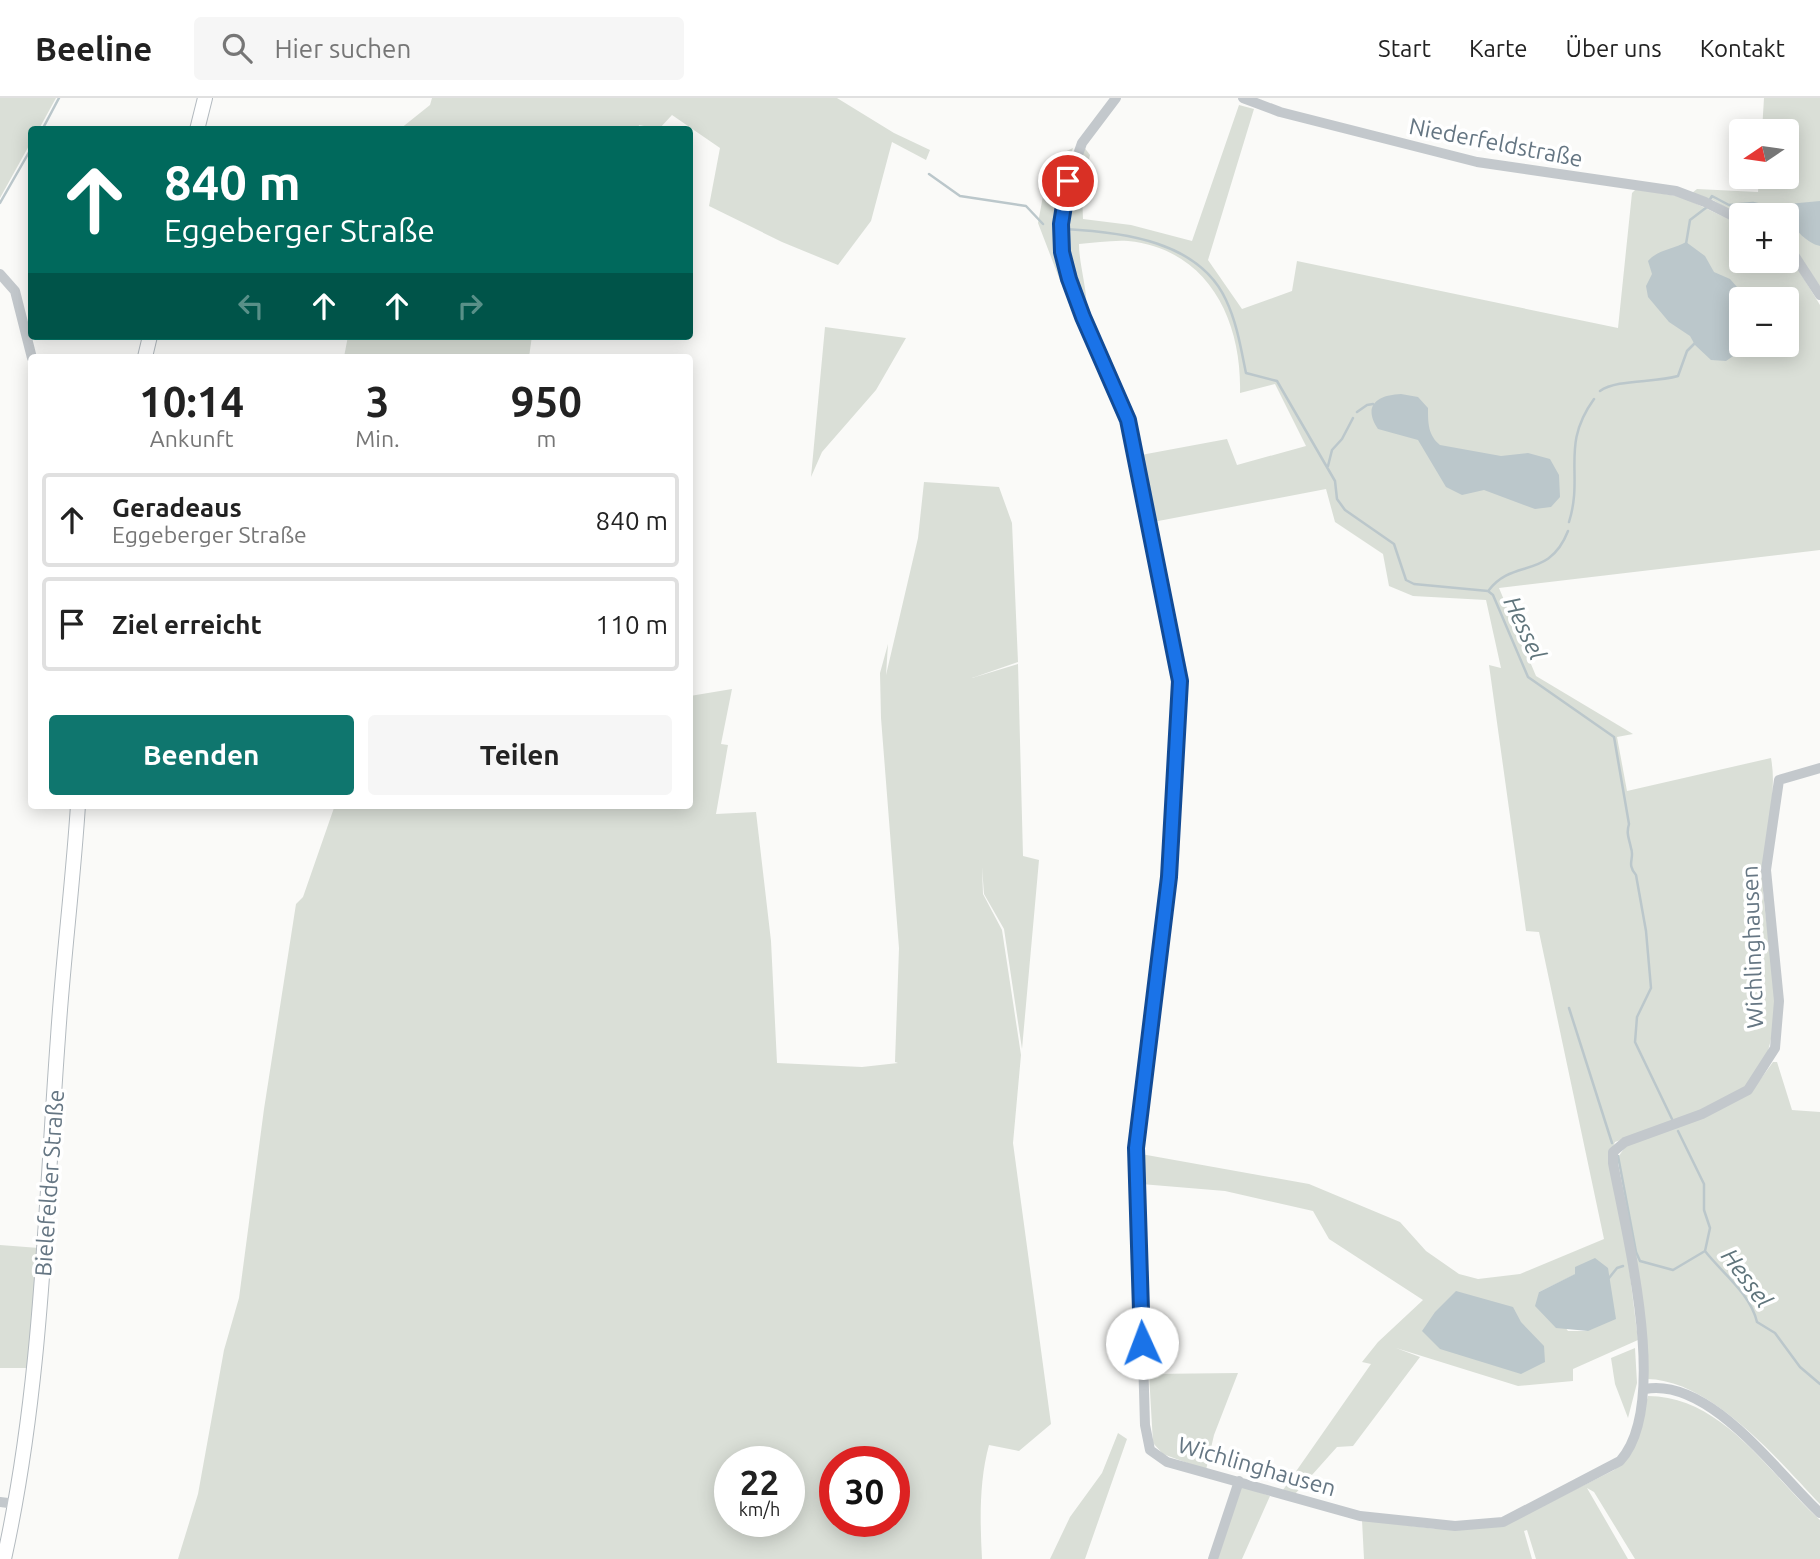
<!DOCTYPE html>
<html lang="de">
<head>
<meta charset="utf-8">
<style>
  :root { --surface:#fff; --page:#f6f6f6; --text:#222; --muted:#767676; --line:#e0e0e0; --accent:#0f766e }
  body { margin:0; font-family:Ubuntu,sans-serif; background:var(--page); color:var(--text); height:100vh; display:flex; flex-direction:column; font-size:26px; white-space:nowrap }
  * { box-sizing:border-box; margin:0 }
  p { font-size:23px; color:var(--muted) }
  .icon { flex:none; width:38px; height:38px; fill:none; stroke:currentColor; stroke-width:2; stroke-linecap:round; stroke-linejoin:round }
  .map { position:relative; flex:1; overflow:hidden }
  .drawer { position:absolute; left:28px; top:256px; width:665px; height:455px; display:flex; flex-direction:column; background:var(--surface); border-radius:7px; box-shadow:0 4px 18px #0003 }
  .drawer>* { flex:none }
  .hud { position:absolute; left:28px; top:28px; width:665px; height:214px; border-radius:7px; box-shadow:0 4px 18px #0003; background:#00695c; color:#fff; overflow:hidden }
  .needle { width:46px; rotate:257deg }
  .controls { position:absolute; left:1729px; top:21px; display:grid; gap:14px }
  .controls a { display:grid; place-items:center; width:70px; height:70px; border-radius:7px; background:var(--surface); box-shadow:0 4px 18px #0003; font-size:35px }
  .speed { position:absolute; left:714px; top:1348px; display:flex; gap:14px; font-size:35px; font-weight:700; text-align:center }
  .speed>* { display:grid; place-content:center; width:91px; height:91px; border-radius:50%; background:var(--surface); box-shadow:0 4px 18px #0003; line-height:1 }
  .speed small { font-size:18px; font-weight:400 }
  .speed .limit { border:10px solid #d22; background:#fff; color:#111 }
  .pin { position:absolute; display:grid; place-items:center; width:60px; height:60px; color:#fff; margin:-30px; border:4px solid #fff; border-radius:50%; box-shadow:0 2px 7px #0007 }
  .me { position:absolute; width:77px; margin:-38px; rotate:358deg; stroke-linejoin:round; filter:drop-shadow(0 0 5px #0008) }
  .turn { display:flex; align-items:center; gap:24px; height:147px; padding:0 21px; font-size:32px }
  .turn .icon { width:91px; height:91px; stroke-width:2.5 }
  .turn b { display:block; font-size:49px; line-height:60px }
  .lanes { display:flex; align-items:center; height:66px; padding:0 21px; background:#0003; justify-content:center; gap:35px; direction:ltr }
  .lanes .off { opacity:.35 }
  .eta { display:flex; justify-content:space-evenly; align-items:center; height:119px; text-align:center }
  .eta b { font-size:42px; font-weight:700; line-height:49px }
  .button { display:flex; gap:14px; margin-top:auto; padding:14px 21px }
  .button a { flex:1; height:80px; border-radius:7px; background:var(--accent); color:#fff; font-size:28px; font-weight:700; line-height:80px; text-align:center }
  .button a+a { background:var(--page); color:var(--text) }
  ul { padding:0; list-style:none }
  li { display:flex; align-items:center; gap:21px; height:94px; margin:0 14px 10px; padding:0 7px; border:4px solid var(--line); border-radius:7px }
  li div { flex:1 }
  li b { display:block; font-size:26px }
  li em { font-style:normal }
  header { display:flex; align-items:center; gap:42px; box-sizing:border-box; height:98px; padding:0 35px; background:var(--surface); border-bottom:2px solid var(--line) }
  header strong { font-size:33px }
  nav { display:flex; gap:38px; margin-inline-start:auto; font-size:24px }
  .search { width:490px; height:63px; background:var(--page); display:flex; align-items:center; gap:18px; box-sizing:border-box; padding:0 24px; border-radius:7px; color:var(--muted); font-size:26px }
  .map>svg:first-child { display:block }
</style>
</head>
<body>
<header>
<strong>Beeline</strong>
<div class="search"><svg class="icon" aria-label="search" viewBox="0 0 24 24"><circle cx="10" cy="10" r="6"/><path d="M15 15l6 6"/></svg>Hier suchen</div>
<nav><a>Start</a><a>Karte</a><a>Über uns</a><a>Kontakt</a></nav>
</header>
<div class="map">
<svg width="1820" height="1461" viewBox="0 0 1820 1461">
  <rect width="100%" height="100%" fill="#fafaf8"/>
  <!-- green -->
  <path fill="#dadfd7" fill-rule="evenodd" d="M0,0H56L39,31L32,32L31,44L0,100Z
    M432,0H837L894,35L930,52L926,62L892,44L871,123L838,167L782,144L709,108L720,50L672,17L659,31L639,27L638,32L400,31L430,7Z
    M1764,0H1820V188L1787,142V117L1741,119L1713,102L1692,95L1697,91L1758,94L1759,79H1787V33H1762Z
    M1239,7L1254,11L1208,162L1242,211L1292,193L1297,163L1618,230L1632,95L1636,91L1682,99L1741,127V163H1787V153L1820,207V452L1499,490L1536,578L1633,636L1617,639L1627,693L1771,660C1778,698 1764,734 1763,773C1761,818 1777,863 1776,907C1774,936 1767,959 1757,986L1773,964H1777L1792,1012L1820,1014V1406C1779,1363 1712,1282 1647,1281C1647,1206 1631,1132 1618,1059L1626,1048L1666,1026L1615,1044L1611,1054L1627,1153L1638,1242L1573,1271V1283L1518,1288L1396,1250L1420,1259L1353,1348L1337,1349L1295,1396L1283,1392L1371,1266L1362,1264L1378,1244L1423,1202L1329,1141L1313,1113L1225,1093L1141,1086V1056L1309,1086L1400,1124L1426,1153L1459,1176L1478,1181L1520,1176L1604,1141L1539,834L1526,833L1489,567L1501,570L1486,502L1413,498L1389,488L1383,456L1335,424L1326,391L1153,424L1141,357L1227,341L1237,367L1306,348L1275,286L1240,295C1242,222 1208,151 1128,143C1112,142 1095,145 1079,146C1079,168 1089,196 1086,215C1058,146 1061,118 1084,49L1090,57L1082,95L1083,121L1131,127L1192,143ZM1741,201H1787V247H1741ZM1576,1176L1588,1233H1568L1539,1194Z
    M1073,50C1056,96 1056,136 1064,184L1061,185L1038,125L1047,76L1060,56Z
    M825,229L906,240L876,292L822,354L811,379Z
    M348,238H532L529,259H344Z
    M924,384L999,389L1012,425L1018,564L972,580L1018,566L1023,758L1039,762L1022,951L1004,831L984,796L982,769L983,796L1002,832L1021,957L1013,1045L1051,1326L1019,1353L989,1347C979,1383 980,1424 982,1461H178L198,1396L224,1252L239,1200L264,1011L296,806L303,799L335,707H690V598L732,591L721,646L728,647L716,716L756,714L771,843L777,965L862,969L898,965L895,964L899,850L881,620L880,575L888,546L886,577L918,440ZM730,1363H789V1423H730ZM835,1363H894V1423H835Z
    M0,1147L39,1150L29,1270H0Z
    M1635,1250L1637,1285L1628,1320L1615,1286L1611,1260Z
    M1238,1275L1214,1337L1206,1372L1163,1356L1153,1345L1149,1276Z
    M1648,1298C1723,1298 1770,1377 1820,1422V1461H1635L1594,1394L1587,1390L1628,1461H1536L1527,1432L1524,1433L1532,1461H1364L1362,1422L1436,1431L1505,1427L1614,1372C1636,1356 1641,1323 1648,1298Z
    M1118,1335L1127,1341L1085,1461H1050L1070,1419L1102,1375Z
    M1241,1388L1270,1398L1242,1461H1215Z"/>
  <!-- water -->
  <path fill="#bbc7cb" d="M1820,103V148C1806,145 1797,132 1787,122L1788,106Z
    M1686,144L1705,158L1714,174L1730,181L1744,197L1739,254L1726,263L1711,262L1695,247L1690,238L1669,224L1648,199L1646,188L1652,176L1648,163C1657,152 1674,151 1686,144Z
    M1401,296L1418,299L1428,310C1428,325 1428,337 1440,347L1501,358L1528,355L1550,361L1559,377L1560,399L1551,409L1535,411L1484,392L1462,397L1446,389L1418,342L1378,331C1362,307 1378,297 1401,296Z
    M1595,1160L1608,1170L1616,1221L1588,1233L1556,1230L1535,1208L1539,1194L1575,1176V1169Z
    M1456,1193L1513,1209L1521,1224L1544,1248L1545,1264L1521,1276L1440,1251L1422,1233L1435,1214Z"/>
  <g fill="none" stroke-linecap="round" stroke-linejoin="round">
    <!-- stream -->
    <path stroke="#bbc7cb" stroke-width="2.5" d="M42,32L59,0
      M929,76L960,98L1026,108L1043,126
      M1709,103L1712,98L1729,107L1753,105L1788,113
      M0,105L32,49
      M1065,131C1122,134 1199,143 1226,202C1237,225 1241,251 1246,275L1277,283L1335,383L1337,401L1345,412L1394,446L1406,482L1414,486L1488,493L1493,497L1528,579L1614,639L1629,726C1626,736 1629,740 1631,750C1635,760 1626,766 1636,777L1646,833L1651,890L1637,919L1635,944L1672,1021
      M1686,146L1690,122L1707,109
      M1600,293C1617,281 1654,285 1678,278L1687,253L1695,245
      M1357,314L1367,307L1373,306
      M1328,368L1332,352L1342,341L1353,320
      M1569,424C1584,376 1560,348 1594,301
      M1489,492C1513,460 1549,482 1568,433
      M1569,910L1612,1045
      M1678,1033L1704,1086V1112L1710,1130L1705,1153C1722,1175 1750,1195 1757,1224L1775,1235L1800,1269L1820,1286
      M1618,1058L1636,1154L1640,1163L1673,1172L1705,1153
      M1609,1180L1617,1170L1623,1168"/>
    <!-- secondary casing -->
    <g stroke="#b3babf" stroke-width="16">
      <path id="secondary" d="M197,32L205,0
        M145,259L150,238
        M4,1461C42,1289 45,1114 58,939C63,862 73,785 78,707"/>
    </g>
    <!-- minor -->
    <path stroke="#c3c8cc" stroke-width="10" d="M1116,0L1082,45L1064,97L1061,126L1062,154L1069,181L1128,322L1180,583L1169,779L1137,1050L1145,1327L1150,1352L1167,1364L1360,1418L1455,1428L1503,1424L1620,1363C1671,1307 1626,1135 1613,1065V1054L1625,1044L1702,1016L1748,992L1775,950L1779,903L1766,772L1779,682L1820,670
      M1243,0L1280,14L1477,64L1676,93L1705,104L1741,122
      M1787,150L1794,157L1820,197
      M0,176L15,193L32,260
      M1645,1291C1710,1279 1778,1376 1820,1415
      M0,1404L16,1406
      M1213,1461L1239,1383"/>
    <!-- secondary -->
    <use href="#secondary" stroke="#fff" stroke-width="14"/>
  </g>
  <g fill="none" stroke-linecap="round" stroke-linejoin="round">
    <!-- route casing -->
    <g stroke="#114b97" stroke-width="18">
      <path id="route" d="M1068,83L1061,126L1062,154L1069,181L1083,219L1128,322L1180,583L1169,779L1136,1050L1142,1245"/>
    </g>
    <!-- route -->
    <use href="#route" stroke="#1a73e8" stroke-width="12"/>
  </g>
  <g text-anchor="middle" dominant-baseline="central" stroke-width="7" stroke-linejoin="round" paint-order="stroke">
    <!-- street labels -->
    <g font-size="23" fill="#657683" stroke="#fff">
      <text transform="translate(1496 44) rotate(11)">Niederfeldstraße</text>
      <text transform="translate(1752 849) rotate(-92)">Wichlinghausen</text>
      <text transform="translate(49 1085) rotate(-86)">Bielefelder Straße</text>
      <text transform="translate(1257 1368) rotate(16)">Wichlinghausen</text>
    </g>
    <!-- water labels -->
    <g font-size="24" font-style="italic" fill="#60757c" stroke="#fff">
      <text transform="translate(1525 530) rotate(65)">Hessel</text>
      <text transform="translate(1747 1180) rotate(53)">Hessel</text>
    </g>
  </g>
</svg>
<div class="controls">
<a><svg class="needle" viewBox="-14 -14 28 28"><path d="M0-13l5 13h-10z" fill="#e53935"/><path d="M0 13l5-13h-10z" fill="#767676"/></svg></a>
<a>+</a>
<a>−</a>
</div>
<div class="speed"><div>22<small>km/h</small></div><div class="limit">30</div></div>
<div class="pin" style="left:1068px;top:83px;background:#d93025"><svg class="icon" aria-label="arrive" viewBox="0 0 24 24"><path d="M6 21V4h12l-3 4 3 4H6"/></svg></div>
<svg class="me" style="left:1142px;top:1245px" viewBox="-20 -20 40 40"><circle r="19" fill="#fff"/><path d="M0-13L10 11 0 6-10 11z" fill="#1a73e8"/></svg>
<div class="hud">
<div class="turn"><svg class="icon" aria-label="ahead" viewBox="0 0 24 24"><path d="M12 20V5M6 11l6-6 6 6"/></svg><div><b>840 m</b>Eggeberger Straße</div></div>
<div class="lanes"><svg class="icon off" aria-label="left" viewBox="0 0 24 24"><path d="M17 20v-9H6M10 6l-5 5 5 5"/></svg><svg class="icon" aria-label="ahead" viewBox="0 0 24 24"><path d="M12 20V5M6 11l6-6 6 6"/></svg><svg class="icon" aria-label="ahead" viewBox="0 0 24 24"><path d="M12 20V5M6 11l6-6 6 6"/></svg><svg class="icon off" aria-label="right" viewBox="0 0 24 24"><path d="M7 20v-9h11M14 6l5 5-5 5"/></svg></div>
</div>
<section class="drawer">
<div class="eta">
<div><b>10:14</b><p>Ankunft</p></div>
<div><b>3</b><p>Min.</p></div>
<div><b>950</b><p>m</p></div>
</div>
<ul>
<li><svg class="icon" aria-label="ahead" viewBox="0 0 24 24"><path d="M12 20V5M6 11l6-6 6 6"/></svg><div><b>Geradeaus</b><p>Eggeberger Straße</p></div><em>840 m</em></li>
<li><svg class="icon" aria-label="arrive" viewBox="0 0 24 24"><path d="M6 21V4h12l-3 4 3 4H6"/></svg><div><b>Ziel erreicht</b></div><em>110 m</em></li>
</ul>
<div class="button"><a>Beenden</a><a>Teilen</a></div>
</section>
</div>
</body>
</html>
